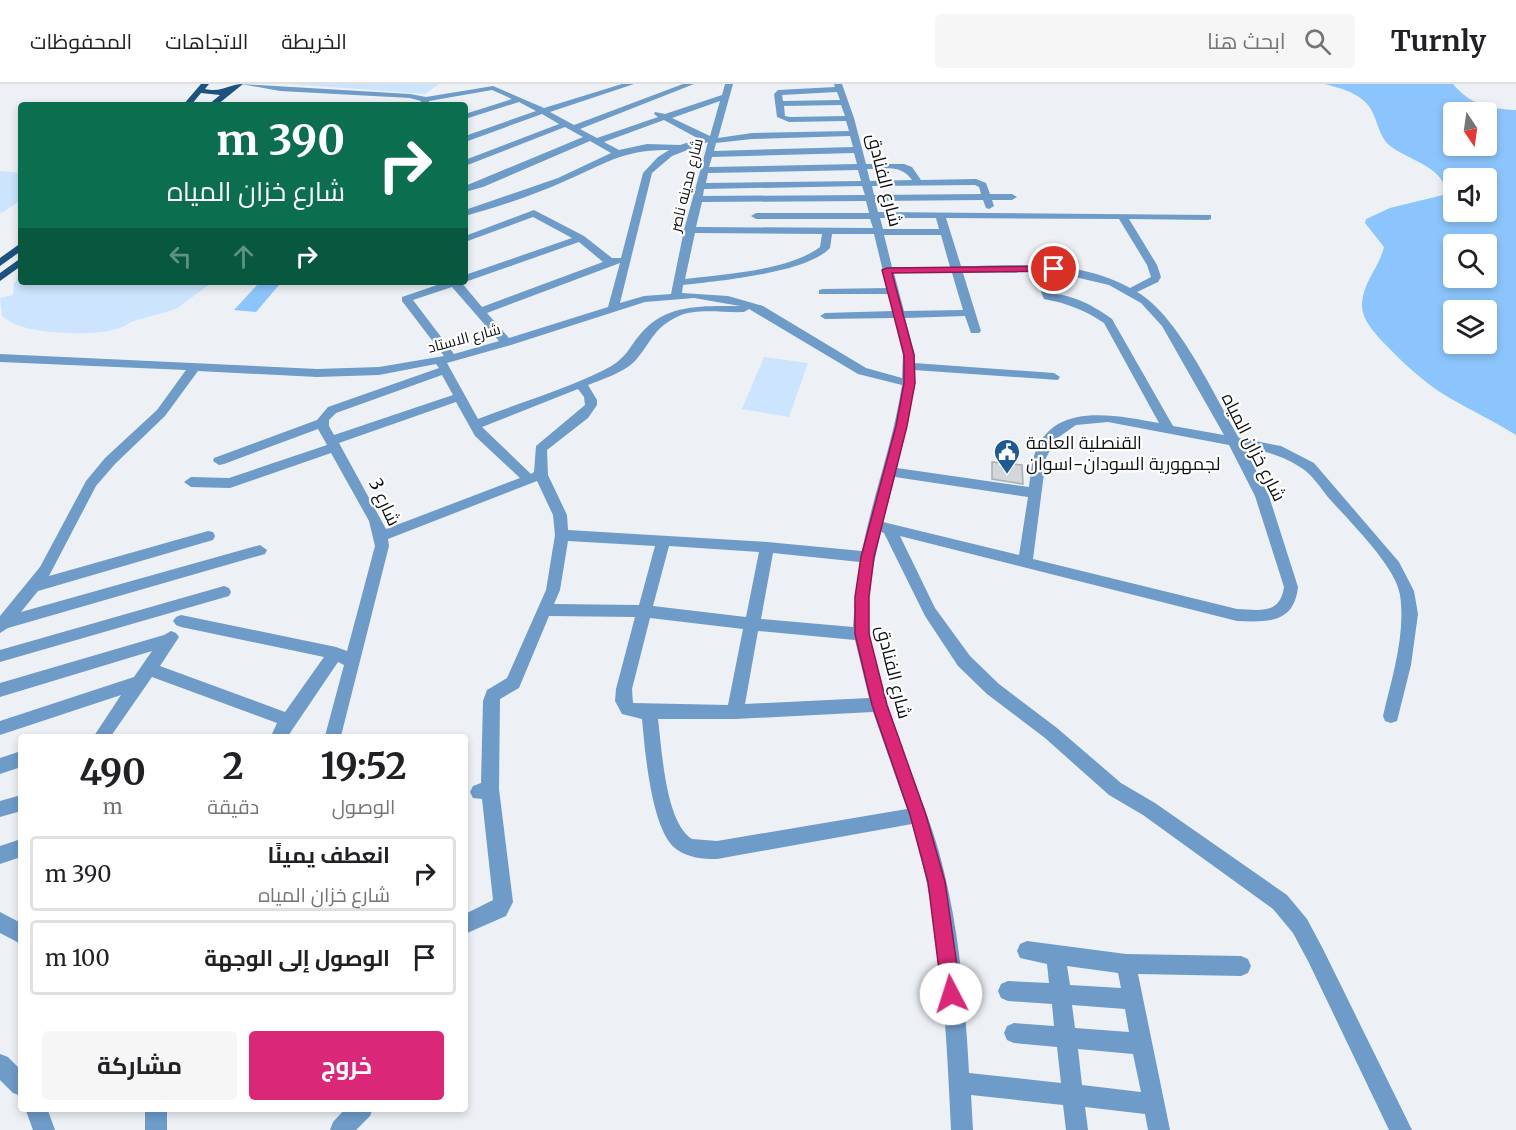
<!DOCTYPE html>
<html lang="ar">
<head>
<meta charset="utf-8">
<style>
  :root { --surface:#fff; --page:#f6f6f6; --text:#202124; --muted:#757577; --line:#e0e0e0; --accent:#db2777 }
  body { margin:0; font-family:Merriweather,Cairo,serif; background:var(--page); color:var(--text); direction:rtl; height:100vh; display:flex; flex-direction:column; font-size:22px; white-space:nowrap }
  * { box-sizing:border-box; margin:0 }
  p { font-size:20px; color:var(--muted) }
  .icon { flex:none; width:33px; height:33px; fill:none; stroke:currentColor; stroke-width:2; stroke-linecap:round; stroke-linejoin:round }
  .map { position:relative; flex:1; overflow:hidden; direction:ltr }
  .panel { position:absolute; left:18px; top:650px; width:450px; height:378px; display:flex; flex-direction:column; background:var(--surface); border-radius:6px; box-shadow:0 3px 9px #0003; direction:rtl }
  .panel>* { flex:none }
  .guide { position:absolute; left:18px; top:18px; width:450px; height:183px; border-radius:6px; box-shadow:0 3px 9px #0003; direction:rtl; background:#0b6e4f; color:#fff; overflow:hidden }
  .needle { width:39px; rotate:167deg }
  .controls { position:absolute; left:1443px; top:18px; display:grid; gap:12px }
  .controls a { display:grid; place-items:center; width:54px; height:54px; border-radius:6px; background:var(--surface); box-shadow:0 3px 9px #0003; font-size:30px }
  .pin { position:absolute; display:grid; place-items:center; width:51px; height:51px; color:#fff; margin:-26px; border:3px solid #fff; border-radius:50%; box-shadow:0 2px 6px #0007 }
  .me { position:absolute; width:66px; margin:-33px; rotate:355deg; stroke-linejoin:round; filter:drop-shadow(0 0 4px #0008) }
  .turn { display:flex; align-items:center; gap:21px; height:126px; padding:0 24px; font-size:27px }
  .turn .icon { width:78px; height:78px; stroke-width:2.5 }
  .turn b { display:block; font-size:42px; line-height:51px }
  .lanes { display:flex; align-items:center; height:57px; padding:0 24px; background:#0003; justify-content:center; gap:30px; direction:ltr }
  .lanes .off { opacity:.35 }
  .eta { display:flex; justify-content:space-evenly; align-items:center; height:102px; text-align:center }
  .eta b { font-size:36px; font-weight:700; line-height:42px }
  .button { display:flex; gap:12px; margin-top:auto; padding:12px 24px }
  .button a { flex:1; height:69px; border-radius:6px; background:var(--accent); color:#fff; font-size:24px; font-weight:700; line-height:69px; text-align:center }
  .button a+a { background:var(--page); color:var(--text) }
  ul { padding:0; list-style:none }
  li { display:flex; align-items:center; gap:18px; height:75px; margin:0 12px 9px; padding:0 12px; border:3px solid var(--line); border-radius:6px }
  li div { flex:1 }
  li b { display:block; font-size:22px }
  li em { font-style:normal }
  header { display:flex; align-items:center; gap:36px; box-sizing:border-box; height:84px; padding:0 30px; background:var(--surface); border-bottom:2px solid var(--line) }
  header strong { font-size:28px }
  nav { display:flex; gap:33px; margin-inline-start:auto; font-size:21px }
  .search { width:420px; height:54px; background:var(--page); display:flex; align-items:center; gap:15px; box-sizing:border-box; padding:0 21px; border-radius:6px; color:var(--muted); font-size:22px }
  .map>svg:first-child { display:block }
</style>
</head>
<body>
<header>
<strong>Turnly</strong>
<div class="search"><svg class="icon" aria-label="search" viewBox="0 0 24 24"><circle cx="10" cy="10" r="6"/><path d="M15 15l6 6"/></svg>ابحث هنا</div>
<nav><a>الخريطة</a><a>الاتجاهات</a><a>المحفوظات</a></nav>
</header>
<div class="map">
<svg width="1516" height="1046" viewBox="0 0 1516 1046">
  <rect width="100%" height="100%" fill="#edf1f6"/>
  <!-- green -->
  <path fill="#cce4fd" d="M290,0H439L425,10Z
    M0,87L21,89V116L2,129H0Z
    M21,188V198H213L176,225L130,238C115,254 49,250 27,244C18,242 10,238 2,232L0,214L13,211L14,200Z
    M764,273L808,279L789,333L742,325Z"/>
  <!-- water -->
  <path fill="#8cc5fd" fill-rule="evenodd" d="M1325,0H1453C1470,21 1491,25 1516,26V351C1494,337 1470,326 1448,313C1423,298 1402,278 1382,257C1374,248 1362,235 1362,222C1362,199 1379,184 1384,163L1365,139L1366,135L1390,124L1443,111L1446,106C1440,81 1407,76 1389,61C1376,49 1378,29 1364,17C1353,7 1339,4 1325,0ZM1454,28H1486V62H1454ZM1454,94H1486V128H1454ZM1454,160H1486V194H1454ZM1454,226H1486V260H1454Z
    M258,200L279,201L256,228L234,226Z"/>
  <!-- building -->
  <path fill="#d3d7db" stroke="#abaeb2" stroke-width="1.5" d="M992,378L1022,381L1023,400L992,395Z"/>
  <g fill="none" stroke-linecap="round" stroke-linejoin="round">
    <!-- minor -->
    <path fill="#6e9bc8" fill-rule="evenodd" d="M241,0L410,10L426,13L493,2L544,24L622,0H634L550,28L574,41L683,0H694L580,45L597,54L658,33L654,30L655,28L665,30L722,11L725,0H733L718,54L752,49L849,47L846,37L789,38L777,33L774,10L778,6L835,3L834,0H842L854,34L866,80H904L912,83L921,96L976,95L986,99L990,110H1012L1017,113L1012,116H992L994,122L989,125L986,124L983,116L875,117L878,128L1211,131V135L1208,136L1129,135L1157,181L1161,193L1158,198L1137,208C1178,231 1215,313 1239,354L1281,362L1314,379L1399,478L1414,507L1418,530L1411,581L1397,637L1391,639L1385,637L1383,632C1392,593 1406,550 1400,511C1396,482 1347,435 1327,412C1320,403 1312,391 1303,385C1285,372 1265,367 1244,363L1269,412L1298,503C1294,540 1267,538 1237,537L900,452L935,524L970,572L999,600L1057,644L1121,699L1155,719L1287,811L1307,835L1323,865L1412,1046H1389L1309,879L1293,849L1273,825L1143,731L1109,711L1045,654L987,610L958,582L925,532L884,449L881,448C874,478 866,511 869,542C875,621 918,694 939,768C959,840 965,915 969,989L1061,999L1057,963L1014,959L1007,956L1004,949L1007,942L1014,939L1054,942L1052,920L1008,917L1001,914L998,907L1001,900L1008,897L1049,899L1047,880L1020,874L1017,867L1020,860L1027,857L1126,870L1241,872L1248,875L1251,882L1248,889L1241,892L1138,890L1170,1046H1148L1145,1030L1085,1023L1088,1046H1066L1063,1021L971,1011L973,1046H951C946,943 942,840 912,740L717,775C703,775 688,774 676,765C651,746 645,666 642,635L622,630L615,617L616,605L635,533L549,532L519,604L500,615L499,705L513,818L506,832L465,850V830L493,816L482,715L473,714L470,708L473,702L481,699L483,617L487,606L507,594L546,506L555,451L553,431L537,397L388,455L389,462L341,652H325L344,581L338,578L288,652H271L277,639L152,593L111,652H94L121,611L0,651V637L134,593L152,567L0,613V599L164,551L171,547L176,549L179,553L160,582L285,628L324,573L181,543L176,541L173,537L176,533L181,531L336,563L347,567L375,462L369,437L331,369L230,404L191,403L184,398L191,393L229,394L327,361L318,345L224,380L219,381L213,377L214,374L317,336L328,323L439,284L436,280L379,291L317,293L198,287L165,332L115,380L96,402L49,492L208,447L213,448L215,452L213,456L38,507L21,528L260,461L267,466L265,470L8,544L0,549V532L40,483L86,397L105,374L157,326L186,286L0,278V270L317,285L379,283L444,272L402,217V213L446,198H461L482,223L603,178L579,158L465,198V191L572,154L533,133L465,158V152L534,126L584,152L612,174H621L643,89L658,73L669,66C624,65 605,80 565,97C534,111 498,123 465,132V126L558,94L611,69L590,57L483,103L465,108V102L583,53L565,43L465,82V76L559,40L542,30L465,58V52L536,27L519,18L465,35V30L512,15L492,6L429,17L428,21H420L421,17L410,14L280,7ZM837,8L840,16L783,17L782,11ZM720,17L710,52L672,34ZM841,21L845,32L790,33L785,32L784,22ZM664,36L699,55L680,61L647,60L619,66L604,58ZM850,52L853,63L714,67L716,59L752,55ZM708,58L684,146L671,210L644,212L620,219L652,89L672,72ZM854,69L857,80L709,83L712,73ZM867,85C885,85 901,80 912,96L870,97ZM858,86L861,97L706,99L708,89ZM975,101L979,103L981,110L874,111L872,102ZM862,102L865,111L703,112L704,105ZM866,117L869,129H756L751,132L756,135H870L873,144L696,143L702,118ZM880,134H936L939,145H883ZM946,134L1119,135L1147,181L1151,193L1130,204C1079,175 1017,182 961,182ZM695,149L822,150L820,163C788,187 724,190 685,195ZM832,150H874L887,204L823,205L819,206V210H889L893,227L825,229L820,232L825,235L894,234L903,271L902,294L866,284L763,222L728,212L682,209L683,201C718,197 807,189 830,164ZM884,151H941L950,183H892ZM620,179L608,223L509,254L487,229ZM1033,188L1044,215C1066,219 1085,226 1104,239L1159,339C1114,331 1048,316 1033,376C1031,385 1030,394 1029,403L897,384C905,352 913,318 914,286L1058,296L1060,293L1054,289L914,279L915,271L905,234L965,232L971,249H979L981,247L963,189ZM1043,188H1054L1109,201L1141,219L1162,242L1224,351L1173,342L1112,235C1096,223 1072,210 1052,210ZM894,189H952L963,226L904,227ZM452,203L499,257L454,270L413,216ZM694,214L740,222C707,222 669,219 644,246C627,264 629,274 602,287C563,306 519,319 478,335L447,279L511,261L645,218ZM749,225L858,290L902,301C893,359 873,411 862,467L767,458L568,446L567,431L548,391L547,366L588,334L597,321V316L588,301C603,295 622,289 634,278C651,260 652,244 679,232C697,224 724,229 744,228ZM442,291L453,311L334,351L329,342V336L336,329ZM578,305L584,313L585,321L536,362L534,388L531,390L482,343ZM456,318L475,352L520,394L386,445L339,359ZM1108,338L1229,361L1255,412L1284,503C1280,531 1260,526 1237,525L1033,475L1046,374L1056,355L1076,341ZM895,393L1028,413L1019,471L883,438ZM568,457L655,462L639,521L554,520L560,506ZM669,462L759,468L746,533L653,522ZM773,469L860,478L855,514L853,543L761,535ZM650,534L743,545L728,621L633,619L632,605ZM758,547L855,556L869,614L745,620ZM873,628L907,725L717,757L692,755C665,738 662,665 658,635H735ZM1067,882L1118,889L1121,904L1070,901ZM1072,921L1125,925L1129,948L1075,944ZM1078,965L1133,970L1141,1008L1082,1001Z
      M224,502L229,504L231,508L229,512L0,578V566Z
      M21,667V683L0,690V674Z
      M21,711V727L0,733V717Z
      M21,755V773L0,780V762Z
      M0,828L21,839V860L0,849Z
      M0,970L8,973L21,986V1012L13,1009L0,996Z
      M25,1024H47L55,1046H33Z
      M145,1024H167V1046H145Z
      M346,1024H373L370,1032L356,1046H330L333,1038Z"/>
    <!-- major -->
    <path fill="#1d517f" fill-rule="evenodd" d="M201,0H209L205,5C223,9 228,0 243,0L217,21H208L220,11L201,9L191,21H183Z
      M21,159V167L0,182V174Z
      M21,174V182L0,197V189Z"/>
  </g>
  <!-- route -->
  <path fill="#db2777" stroke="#8e194d" stroke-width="1.5" d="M1054,182L1058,185L1057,187L892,189L914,271L915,299L907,342L874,473L869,513V550L887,621L926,731L945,798L961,910L958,916L951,919L945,916L942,910L928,798L910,731L872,621L855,550V513L861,473L896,342L904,299V271L882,186L887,184Z"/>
  <!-- icons -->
  <defs>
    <g id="civic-pin" transform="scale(1.35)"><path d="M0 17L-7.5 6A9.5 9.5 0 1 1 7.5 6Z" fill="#1d5b92" stroke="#fff"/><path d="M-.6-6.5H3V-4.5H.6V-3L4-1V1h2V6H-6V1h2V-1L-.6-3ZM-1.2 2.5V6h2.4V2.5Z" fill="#fff"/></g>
  </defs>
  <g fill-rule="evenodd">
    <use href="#civic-pin" x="1007" y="368"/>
  </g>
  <g text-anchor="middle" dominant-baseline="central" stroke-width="4.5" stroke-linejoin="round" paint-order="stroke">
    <!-- far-street labels -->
    <g font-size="15" fill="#0e1011" stroke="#fff">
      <text transform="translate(686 101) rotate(-76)">شارع مدينه ناصر</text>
      <text transform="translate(464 254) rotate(-15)">شارع الاستاد</text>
    </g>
    <!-- street labels -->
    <g font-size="18" fill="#0e1011" stroke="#fff">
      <text transform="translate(885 96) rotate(76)">شارع الفنادق</text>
      <text transform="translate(1254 363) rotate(63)">شارع خزان المياه</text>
      <text transform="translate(385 418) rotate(65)">شارع 3</text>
      <text transform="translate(894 588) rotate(76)">شارع الفنادق</text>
    </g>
    <!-- poi labels -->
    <g font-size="18" fill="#0e1011" stroke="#fff" text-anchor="start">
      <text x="1026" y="358">القنصلية العامة<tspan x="1026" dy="21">لجمهورية السودان-اسوان</tspan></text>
    </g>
  </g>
</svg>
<div class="controls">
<a><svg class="needle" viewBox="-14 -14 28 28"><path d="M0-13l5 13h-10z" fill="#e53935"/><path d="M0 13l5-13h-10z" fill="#757577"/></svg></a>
<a><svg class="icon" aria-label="sound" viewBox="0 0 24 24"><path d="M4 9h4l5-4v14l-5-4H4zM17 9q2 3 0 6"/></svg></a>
<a><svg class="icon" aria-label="search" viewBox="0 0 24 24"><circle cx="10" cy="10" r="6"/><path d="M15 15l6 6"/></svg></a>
<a><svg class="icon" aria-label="layers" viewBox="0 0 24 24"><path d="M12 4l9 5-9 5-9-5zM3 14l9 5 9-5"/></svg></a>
</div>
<div class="pin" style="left:1054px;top:185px;background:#d93025"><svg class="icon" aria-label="arrive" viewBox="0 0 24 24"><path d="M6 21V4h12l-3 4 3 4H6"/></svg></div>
<svg class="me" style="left:951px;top:910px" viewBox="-20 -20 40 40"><circle r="19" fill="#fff"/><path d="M0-13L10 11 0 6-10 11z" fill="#db2777"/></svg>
<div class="guide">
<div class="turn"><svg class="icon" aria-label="right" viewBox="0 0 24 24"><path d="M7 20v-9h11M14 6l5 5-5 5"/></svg><div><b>390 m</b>شارع خزان المياه</div></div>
<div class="lanes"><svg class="icon off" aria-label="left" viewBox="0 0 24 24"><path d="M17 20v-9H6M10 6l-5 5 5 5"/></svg><svg class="icon off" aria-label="ahead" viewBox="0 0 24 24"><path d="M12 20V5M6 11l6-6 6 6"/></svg><svg class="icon" aria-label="right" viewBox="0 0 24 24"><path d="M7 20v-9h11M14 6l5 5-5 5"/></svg></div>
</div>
<section class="panel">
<div class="eta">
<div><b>19:52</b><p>الوصول</p></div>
<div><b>2</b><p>دقيقة</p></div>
<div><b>490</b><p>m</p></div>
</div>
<ul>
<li><svg class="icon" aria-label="right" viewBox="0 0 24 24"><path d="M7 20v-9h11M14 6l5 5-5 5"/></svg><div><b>انعطف يمينًا</b><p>شارع خزان المياه</p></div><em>390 m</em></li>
<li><svg class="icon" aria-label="arrive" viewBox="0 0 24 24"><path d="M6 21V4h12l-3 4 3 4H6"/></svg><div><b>الوصول إلى الوجهة</b></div><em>100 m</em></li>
</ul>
<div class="button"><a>خروج</a><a>مشاركة</a></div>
</section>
</div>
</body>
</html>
